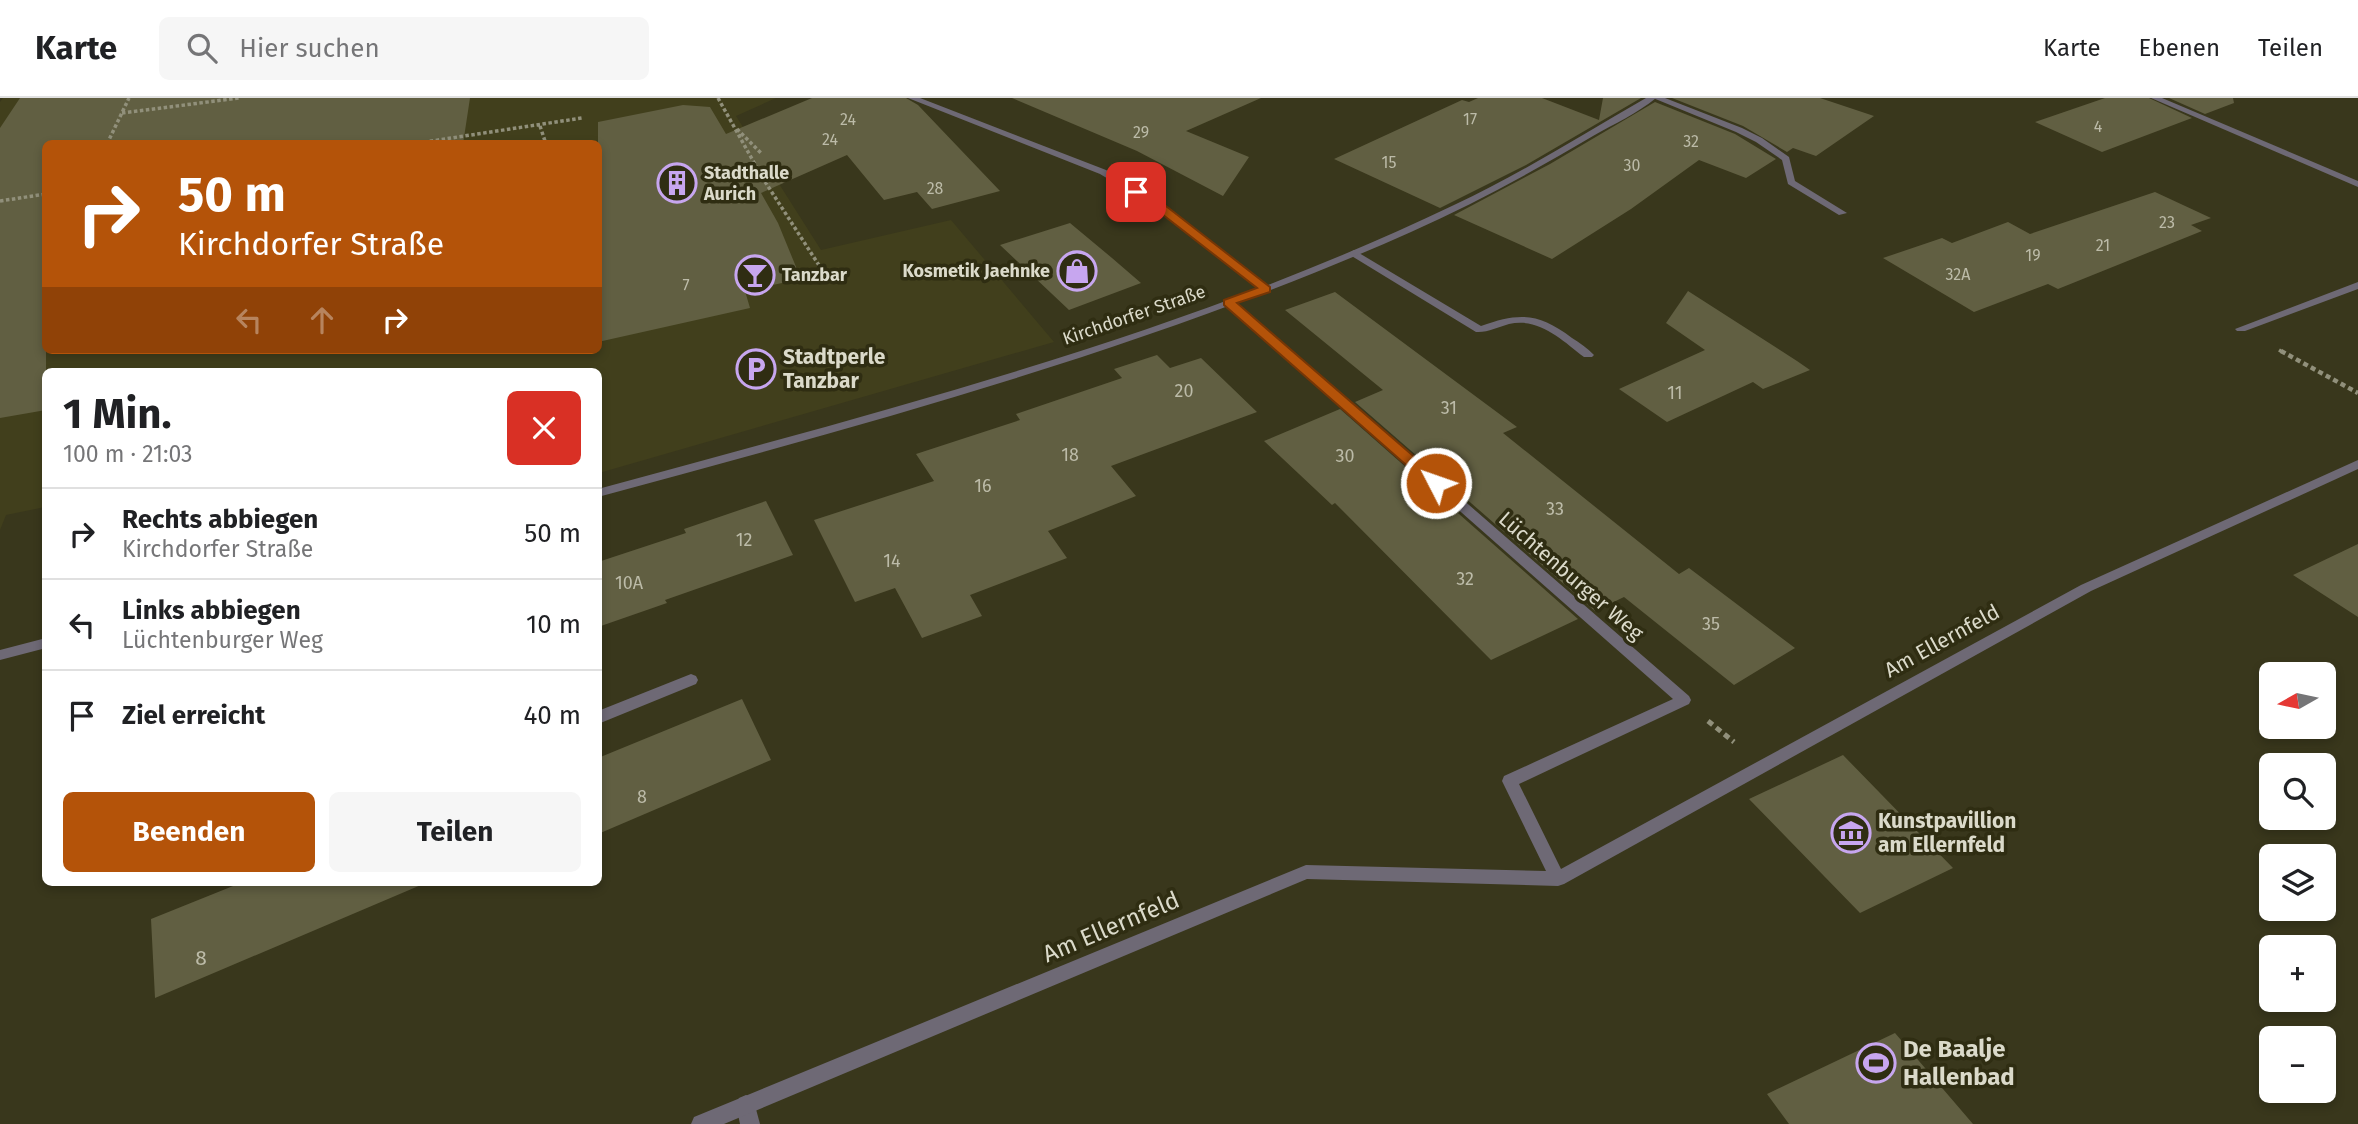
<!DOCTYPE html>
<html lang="de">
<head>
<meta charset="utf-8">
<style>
  :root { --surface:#fff; --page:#f6f6f6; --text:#202124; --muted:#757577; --line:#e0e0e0; --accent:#b45309 }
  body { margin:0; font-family:"Fira Sans",sans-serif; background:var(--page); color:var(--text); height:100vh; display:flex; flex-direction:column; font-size:26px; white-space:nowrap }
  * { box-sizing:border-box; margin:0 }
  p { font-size:23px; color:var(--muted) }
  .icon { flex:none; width:38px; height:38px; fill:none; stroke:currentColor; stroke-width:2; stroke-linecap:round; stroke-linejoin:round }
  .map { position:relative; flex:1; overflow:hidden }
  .details { position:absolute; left:42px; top:270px; width:560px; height:518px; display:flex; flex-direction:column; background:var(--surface); border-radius:10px; box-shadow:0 4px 10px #0003 }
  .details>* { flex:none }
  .top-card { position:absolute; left:42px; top:42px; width:560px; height:214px; border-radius:10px; box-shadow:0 4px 10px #0003; background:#b45309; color:#fff; overflow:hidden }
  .needle { width:46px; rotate:261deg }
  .controls { position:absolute; left:2259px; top:564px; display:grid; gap:14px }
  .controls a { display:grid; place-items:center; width:77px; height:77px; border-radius:10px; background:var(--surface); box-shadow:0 4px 10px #0003; font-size:35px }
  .pin { position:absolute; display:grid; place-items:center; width:60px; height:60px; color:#fff; margin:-30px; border-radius:14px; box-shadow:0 4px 10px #0006 }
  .me { position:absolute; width:77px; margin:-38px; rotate:311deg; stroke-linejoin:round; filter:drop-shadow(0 0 5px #0008) }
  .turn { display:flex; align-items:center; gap:24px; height:147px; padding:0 21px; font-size:32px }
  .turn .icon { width:91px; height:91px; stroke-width:2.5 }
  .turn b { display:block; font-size:49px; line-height:60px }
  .lanes { display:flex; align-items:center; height:66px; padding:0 21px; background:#0003; justify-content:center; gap:35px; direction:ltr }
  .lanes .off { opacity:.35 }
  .round { display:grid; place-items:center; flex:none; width:74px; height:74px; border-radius:10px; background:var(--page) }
  .head { display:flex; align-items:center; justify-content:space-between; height:119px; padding:0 21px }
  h1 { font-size:42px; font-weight:700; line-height:52px }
  .button { display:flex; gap:14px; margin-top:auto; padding:14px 21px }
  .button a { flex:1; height:80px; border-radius:10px; background:var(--accent); color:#fff; font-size:28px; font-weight:700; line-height:80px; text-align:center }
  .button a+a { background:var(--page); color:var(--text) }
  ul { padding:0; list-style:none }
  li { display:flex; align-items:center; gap:21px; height:91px; padding:0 21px; border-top:2px solid var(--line) }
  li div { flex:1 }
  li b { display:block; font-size:26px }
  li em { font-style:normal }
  header { display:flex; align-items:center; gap:42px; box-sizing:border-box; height:98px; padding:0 35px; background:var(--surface); border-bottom:2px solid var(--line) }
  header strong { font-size:33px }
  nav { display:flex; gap:38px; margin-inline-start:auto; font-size:24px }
  .search { width:490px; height:63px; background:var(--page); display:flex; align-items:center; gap:18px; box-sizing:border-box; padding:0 24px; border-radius:10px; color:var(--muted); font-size:26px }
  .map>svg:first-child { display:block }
</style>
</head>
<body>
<header>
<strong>Karte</strong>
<div class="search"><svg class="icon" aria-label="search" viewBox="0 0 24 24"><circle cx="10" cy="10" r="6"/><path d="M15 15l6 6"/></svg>Hier suchen</div>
<nav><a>Karte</a><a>Ebenen</a><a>Teilen</a></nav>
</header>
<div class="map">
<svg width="2358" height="1026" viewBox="0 0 2358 1026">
  <rect width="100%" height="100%" fill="#39371c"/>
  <!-- built -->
  <path fill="#413f1c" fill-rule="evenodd" d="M3,0H776L736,18L821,152L951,122L1054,244L599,375L598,273H46L45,409L6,417L0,432V4ZM46,46H598V252H46Z"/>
  <!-- building -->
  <path fill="#615f42" d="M20,0H470L463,46H46V312L0,320V30Z
    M812,0H906L918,7L1000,93L932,111L917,94L884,102L847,57L761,95L778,125L801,181L745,193L750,210L598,244V24L683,7L710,9L726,36Z
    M1012,0H1261L1186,33L1249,59L1223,98L1137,53Z
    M1478,0H1542L1599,22L1603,0H1641L1526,67L1440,110L1334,61L1462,2L1469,4Z
    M1672,0H1820L1874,18L1816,58L1793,50L1787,54L1743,28Z
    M2105,0H2149L2192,20L2102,54L2035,24Z
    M2169,0H2233L2234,5L2205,16Z
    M1655,4L1735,36L1776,61L1746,80L1699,62L1631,111L1552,161L1454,117L1550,66Z
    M2155,94L2211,120L2191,127L2202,133L2058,191L2048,186L1974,214L1883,160L1942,140L1952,145L2008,124L2030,136Z
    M1070,125L1112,160L1141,185L1069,212L1000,147Z
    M1688,193L1797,263L1810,272L1763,291L1753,284L1667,324L1619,291L1705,252L1666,225Z
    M1335,194L1517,329L1503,335L1679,476L1689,470L1795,550L1734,587L1624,499L1595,513L1355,304L1383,292L1285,212Z
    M1157,257L1170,270L1201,260L1257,314L1111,368L1136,398L1048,433L1067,460L970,497L982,518L922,540L895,490L855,504L814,422L934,383L916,356L1020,322L1016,316L1122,280L1114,271Z
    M1340,311L1578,521L1491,562L1335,405L1332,407L1264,343Z
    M766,403L793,457L665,502L667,505L598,529V464L686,435L684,431Z
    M2358,446V519L2293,477Z
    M742,601L771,662L598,736V660Z
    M1843,657L1953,770L1860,815L1749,701Z
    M243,784H428L155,900L151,821Z
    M1895,935L1973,1026H1789L1767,996Z"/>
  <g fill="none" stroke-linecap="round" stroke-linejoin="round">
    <!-- path-far2 -->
    <path stroke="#91907b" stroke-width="3.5" stroke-dasharray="3.5 2.5" stroke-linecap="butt" d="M718,0L762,79L824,175
      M122,15L239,0
      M540,28L546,46
      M737,31L761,55
      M107,46L129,0
      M412,46L582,20
      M0,103L46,96
      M2279,252L2284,255"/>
    <!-- path-far1 -->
    <path stroke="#91907b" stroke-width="4.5" stroke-dasharray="5 3.5" stroke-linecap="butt" d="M2281,253L2358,295"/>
    <!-- path -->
    <path stroke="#91907b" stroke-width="5" stroke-dasharray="6 4.5" stroke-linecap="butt" d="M1708,623L1734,644"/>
    <!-- service -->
    <path fill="#6e6975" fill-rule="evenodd" d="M1653,0H1665L1742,30L1762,40L1789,59L1795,83L1847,115L1839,117L1788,86L1782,62L1756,44L1736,34Z
      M1354,152L1481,228C1520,214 1539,215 1572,240C1580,245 1587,250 1594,257L1592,259H1584C1562,242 1539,219 1509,226C1498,229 1487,235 1476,234L1350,157L1349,155Z
      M691,576L696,578L698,582L696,586L598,626V613Z
      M746,997L753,1000L760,1026H740L736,1007L739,1000Z"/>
    <!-- minor -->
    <path fill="#6e6975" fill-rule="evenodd" d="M908,0H920L1106,72L1156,102L1270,191L1265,194L1261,193L1150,106L1100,76Z
      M2151,0H2162L2358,83V89Z
      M2358,184V191L2245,233H2237L2235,231Z
      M1229,201L1233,202L1689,598L1691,602L1689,606L1519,686L1561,771L2081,487L2358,362V371L2091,493L1564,786L1558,788L1307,781L724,1026H691L694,1019L1306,767L1546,773L1502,683L1504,678L1673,601L1225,206V202Z"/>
    <!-- tertiary -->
    <path fill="#6e6975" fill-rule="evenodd" d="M1646,0H1656C1638,15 1614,26 1593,38C1534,73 1474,106 1411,134C1150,250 874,324 598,399V391C887,312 1183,237 1454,107C1520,76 1582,37 1646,0Z
      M46,540V550L0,562V552Z"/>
  </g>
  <!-- route -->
  <path fill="#b45309" stroke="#753606" stroke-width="2" d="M1133,92H1140L1157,101L1270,189V194L1237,205L1441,382L1443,385L1441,388H1430L1224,207V202L1257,190L1149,106L1133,96Z"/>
  <!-- icons -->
  <defs>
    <g id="building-ring" transform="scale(2.0125)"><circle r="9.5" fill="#2f2d12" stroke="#c7a6ef" stroke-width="1.5"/><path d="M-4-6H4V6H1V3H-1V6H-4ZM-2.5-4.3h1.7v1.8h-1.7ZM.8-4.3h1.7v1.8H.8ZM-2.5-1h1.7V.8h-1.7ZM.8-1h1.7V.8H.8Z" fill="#c7a6ef"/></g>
    <g id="shop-ring" transform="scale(2.0125)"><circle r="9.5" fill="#2f2d12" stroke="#c7a6ef" stroke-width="1.5"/><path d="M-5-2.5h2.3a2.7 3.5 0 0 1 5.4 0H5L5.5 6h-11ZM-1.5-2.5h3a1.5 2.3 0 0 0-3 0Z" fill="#c7a6ef"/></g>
    <g id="bar-ring" transform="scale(2.0125)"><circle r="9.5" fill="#2f2d12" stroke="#c7a6ef" stroke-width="1.5"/><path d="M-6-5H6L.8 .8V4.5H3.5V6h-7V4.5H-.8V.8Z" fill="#c7a6ef"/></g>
    <g id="parking-ring" transform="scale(2.0125)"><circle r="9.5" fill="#2f2d12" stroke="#c7a6ef" stroke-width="1.5"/><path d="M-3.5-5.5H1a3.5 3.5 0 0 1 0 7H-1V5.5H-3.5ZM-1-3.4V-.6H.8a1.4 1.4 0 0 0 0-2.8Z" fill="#c7a6ef"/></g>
    <g id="museum-ring" transform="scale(2.0125)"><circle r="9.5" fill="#2f2d12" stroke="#c7a6ef" stroke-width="1.5"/><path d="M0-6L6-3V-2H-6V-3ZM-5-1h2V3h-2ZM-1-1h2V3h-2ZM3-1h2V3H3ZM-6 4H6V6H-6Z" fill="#c7a6ef"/></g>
    <g id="stadium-ring" transform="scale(2.0125)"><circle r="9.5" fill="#2f2d12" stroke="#c7a6ef" stroke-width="1.5"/><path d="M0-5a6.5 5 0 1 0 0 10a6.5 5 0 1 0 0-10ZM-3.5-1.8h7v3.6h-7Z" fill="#c7a6ef"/></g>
  </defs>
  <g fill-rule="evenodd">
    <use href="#building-ring" x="677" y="85"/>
    <use href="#shop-ring" x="1077" y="173"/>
    <use href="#bar-ring" x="755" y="177"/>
    <use href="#parking-ring" x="756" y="271"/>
    <use href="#museum-ring" x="1851" y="735"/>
    <use href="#stadium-ring" x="1876" y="965"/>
  </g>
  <g text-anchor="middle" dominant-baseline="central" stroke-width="7" stroke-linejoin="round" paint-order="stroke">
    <!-- far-number labels -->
    <g font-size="16" fill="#bcbba8">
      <text x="848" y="21">24</text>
      <text x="1470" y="21">17</text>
      <text x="2098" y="28">4</text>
      <text x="1141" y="34">29</text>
      <text x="830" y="41">24</text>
      <text x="1691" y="43">32</text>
      <text x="1389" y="64">15</text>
      <text x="1632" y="67">30</text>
      <text x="935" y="90">28</text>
      <text x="2167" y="124">23</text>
      <text x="2103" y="147">21</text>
      <text x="2033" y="157">19</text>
      <text x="1958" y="176">32A</text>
      <text x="686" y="187">7</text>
    </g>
    <!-- far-poi labels -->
    <g font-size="18" font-weight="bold" fill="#dbdaca" stroke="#2f2d12" text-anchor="start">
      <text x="704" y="75">Stadthalle<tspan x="704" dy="21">Aurich</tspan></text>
      <text x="1050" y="173" text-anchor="end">Kosmetik Jaehnke</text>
      <text x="782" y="177">Tanzbar</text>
    </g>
    <!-- far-street labels -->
    <g font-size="18" fill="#dbdaca" stroke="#2f2d12">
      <text transform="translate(1134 217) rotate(-19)">Kirchdorfer Straße</text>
    </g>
    <!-- number labels -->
    <g font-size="18" fill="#bcbba8">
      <text x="1184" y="293">20</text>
      <text x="1675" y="295">11</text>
      <text x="1449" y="310">31</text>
      <text x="1070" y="357">18</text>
      <text x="1345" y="358">30</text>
      <text x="983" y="388">16</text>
      <text x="1555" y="411">33</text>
      <text x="744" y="442">12</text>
      <text x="892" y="463">14</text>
      <text x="1465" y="481">32</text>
      <text x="629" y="485">10A</text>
      <text x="1711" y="526">35</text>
      <text x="642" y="699">8</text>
    </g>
    <!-- poi labels -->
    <g font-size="21" font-weight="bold" fill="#dbdaca" stroke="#2f2d12" text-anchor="start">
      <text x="783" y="259">Stadtperle<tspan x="783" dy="24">Tanzbar</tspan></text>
      <text x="1878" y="723">Kunstpavillion<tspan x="1878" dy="24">am Ellernfeld</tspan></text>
    </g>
    <!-- street labels -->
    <g font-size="21" fill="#dbdaca" stroke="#2f2d12">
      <text transform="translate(1571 478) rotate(41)">Lüchtenburger Weg</text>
      <text transform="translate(1942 543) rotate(-29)">Am Ellernfeld</text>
    </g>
    <!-- near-number labels -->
    <g font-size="21" fill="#bcbba8">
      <text x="201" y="860">8</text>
    </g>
    <!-- near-street labels -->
    <g font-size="24" fill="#dbdaca" stroke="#2f2d12">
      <text transform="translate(1111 829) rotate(-23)">Am Ellernfeld</text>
    </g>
    <!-- near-poi labels -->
    <g font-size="24" font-weight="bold" fill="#dbdaca" stroke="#2f2d12" text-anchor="start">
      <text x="1903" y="951">De Baalje<tspan x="1903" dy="28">Hallenbad</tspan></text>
    </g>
  </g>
</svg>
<div class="controls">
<a><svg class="needle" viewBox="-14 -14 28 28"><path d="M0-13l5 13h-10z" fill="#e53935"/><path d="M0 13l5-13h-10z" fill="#757577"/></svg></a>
<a><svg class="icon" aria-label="search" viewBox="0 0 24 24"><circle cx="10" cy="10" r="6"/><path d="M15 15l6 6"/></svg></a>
<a><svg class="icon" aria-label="layers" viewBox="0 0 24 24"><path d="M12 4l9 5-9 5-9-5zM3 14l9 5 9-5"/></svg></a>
<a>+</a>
<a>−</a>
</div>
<div class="pin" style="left:1136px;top:94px;background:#d93025"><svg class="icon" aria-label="arrive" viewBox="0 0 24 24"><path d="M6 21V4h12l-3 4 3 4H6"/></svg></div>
<svg class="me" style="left:1436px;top:385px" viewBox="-20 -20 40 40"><circle r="17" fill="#b45309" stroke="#fff" stroke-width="3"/><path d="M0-11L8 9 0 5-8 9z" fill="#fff"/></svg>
<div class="top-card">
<div class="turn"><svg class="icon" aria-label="right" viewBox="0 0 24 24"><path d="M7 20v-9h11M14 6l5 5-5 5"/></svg><div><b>50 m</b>Kirchdorfer Straße</div></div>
<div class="lanes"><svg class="icon off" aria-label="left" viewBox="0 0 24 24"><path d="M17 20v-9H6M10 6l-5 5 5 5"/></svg><svg class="icon off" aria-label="ahead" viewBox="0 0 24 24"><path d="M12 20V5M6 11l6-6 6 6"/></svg><svg class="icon" aria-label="right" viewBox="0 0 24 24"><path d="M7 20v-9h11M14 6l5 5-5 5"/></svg></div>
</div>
<section class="details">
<div class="head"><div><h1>1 Min.</h1><p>100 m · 21:03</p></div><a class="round" style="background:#d93025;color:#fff"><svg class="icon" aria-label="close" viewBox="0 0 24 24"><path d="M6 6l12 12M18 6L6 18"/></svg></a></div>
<ul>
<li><svg class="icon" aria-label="right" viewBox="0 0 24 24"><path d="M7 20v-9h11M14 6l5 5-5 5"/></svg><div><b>Rechts abbiegen</b><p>Kirchdorfer Straße</p></div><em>50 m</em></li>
<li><svg class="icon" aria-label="left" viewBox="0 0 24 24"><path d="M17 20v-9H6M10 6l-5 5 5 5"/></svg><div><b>Links abbiegen</b><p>Lüchtenburger Weg</p></div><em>10 m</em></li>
<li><svg class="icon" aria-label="arrive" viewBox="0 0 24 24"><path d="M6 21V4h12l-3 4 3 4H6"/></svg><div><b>Ziel erreicht</b></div><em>40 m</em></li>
</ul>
<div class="button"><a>Beenden</a><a>Teilen</a></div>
</section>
</div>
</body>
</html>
